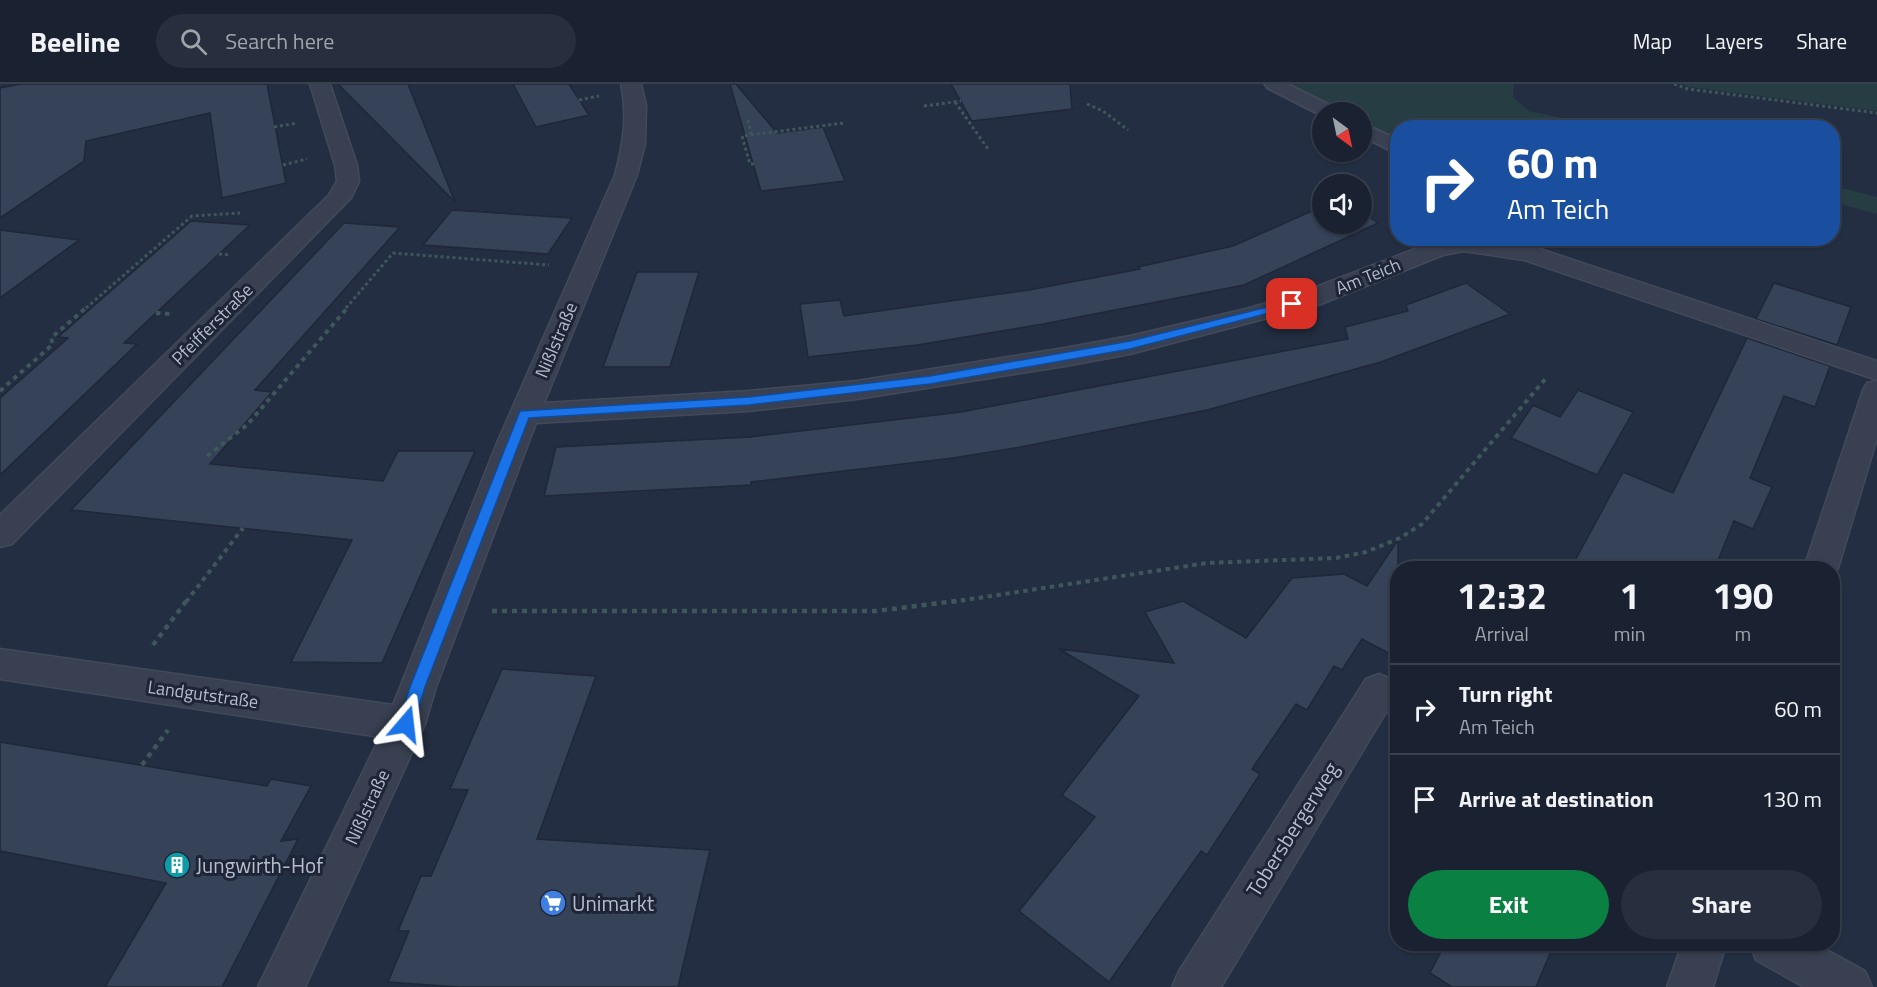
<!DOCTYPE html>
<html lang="en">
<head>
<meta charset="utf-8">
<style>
  :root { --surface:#1a2232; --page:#272f3e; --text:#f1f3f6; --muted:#9fa4ac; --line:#383f4d; --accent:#0b8043 }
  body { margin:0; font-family:"Titillium Web",sans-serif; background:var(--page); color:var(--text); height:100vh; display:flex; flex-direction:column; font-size:22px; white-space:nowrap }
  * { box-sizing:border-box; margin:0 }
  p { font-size:20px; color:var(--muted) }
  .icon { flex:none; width:33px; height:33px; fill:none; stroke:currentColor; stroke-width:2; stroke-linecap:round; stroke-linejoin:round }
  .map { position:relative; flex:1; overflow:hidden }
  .panel { position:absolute; left:1390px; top:477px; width:450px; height:390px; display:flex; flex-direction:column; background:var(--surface); border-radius:24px; box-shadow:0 2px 4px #0004,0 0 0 2px var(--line) }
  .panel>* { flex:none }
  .guide { position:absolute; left:1390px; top:36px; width:450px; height:126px; border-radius:24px; box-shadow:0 2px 4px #0004,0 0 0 2px var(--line); background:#1a4fa0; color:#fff; overflow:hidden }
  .needle { width:39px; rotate:147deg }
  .controls { position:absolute; left:1312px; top:18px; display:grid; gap:12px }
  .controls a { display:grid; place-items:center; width:60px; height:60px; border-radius:50%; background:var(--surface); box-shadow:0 2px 4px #0004,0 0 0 2px var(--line); font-size:30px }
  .pin { position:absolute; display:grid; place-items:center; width:51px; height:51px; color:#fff; margin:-26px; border-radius:12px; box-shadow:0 3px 9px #0006 }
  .me { position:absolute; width:66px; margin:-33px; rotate:17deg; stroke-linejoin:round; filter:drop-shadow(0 0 4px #0008) }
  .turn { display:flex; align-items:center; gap:21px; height:126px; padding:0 18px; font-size:27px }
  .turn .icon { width:78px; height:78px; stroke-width:2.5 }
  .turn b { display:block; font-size:42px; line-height:51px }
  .eta { display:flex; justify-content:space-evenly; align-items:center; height:102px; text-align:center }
  .eta b { font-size:36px; font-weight:700; line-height:42px }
  .cta { display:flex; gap:12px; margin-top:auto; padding:12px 18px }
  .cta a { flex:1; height:69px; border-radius:36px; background:var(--accent); color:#fff; font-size:24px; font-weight:700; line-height:69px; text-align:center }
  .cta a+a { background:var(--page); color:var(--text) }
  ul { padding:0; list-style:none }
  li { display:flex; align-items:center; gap:18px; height:90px; padding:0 18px; border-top:2px solid var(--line) }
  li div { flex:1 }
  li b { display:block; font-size:22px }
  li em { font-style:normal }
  header { display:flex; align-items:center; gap:36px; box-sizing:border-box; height:84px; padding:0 30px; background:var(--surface); border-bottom:2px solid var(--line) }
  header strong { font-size:28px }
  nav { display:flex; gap:33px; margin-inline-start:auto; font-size:21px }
  .search { width:420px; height:54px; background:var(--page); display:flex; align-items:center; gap:15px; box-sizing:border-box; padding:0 21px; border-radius:33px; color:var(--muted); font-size:22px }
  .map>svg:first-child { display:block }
</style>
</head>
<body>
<header>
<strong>Beeline</strong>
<div class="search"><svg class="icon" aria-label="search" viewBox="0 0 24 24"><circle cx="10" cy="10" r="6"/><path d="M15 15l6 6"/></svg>Search here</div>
<nav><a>Map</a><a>Layers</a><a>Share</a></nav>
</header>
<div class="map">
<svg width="1877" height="903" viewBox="0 0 1877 903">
  <rect width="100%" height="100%" fill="#232e42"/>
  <!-- green -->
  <path fill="#263d43" d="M1292,0H1514L1513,13L1529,27L1605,43L1398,44V51L1382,49L1362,38V28H1343Z
    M1682,0H1877V27L1689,3Z
    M1833,102L1877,113V130L1833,118Z"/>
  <!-- building -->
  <path fill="#354258" stroke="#1f2739" stroke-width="1.5" d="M20,0H267L286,99L222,114L210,29L86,57L84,77L0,134V4Z
    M338,0H408L455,118Z
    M513,0H569L589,31L536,43Z
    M730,0H736L777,49L823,43L845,97L761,107Z
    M951,0H1070L1072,25L972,37Z
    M1323,122V140H1362V128L1378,139L1244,201L1043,240L917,261L808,273L800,220L840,216L844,232L1029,206L1140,185L1138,183L1233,162Z
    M452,126L572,134L548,170L423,161Z
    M191,137L250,141L124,259L137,260L0,391V314L68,254L58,253Z
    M344,139L400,143L255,306L272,308L210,380L383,397L398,367H475L382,579L291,578L352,456L71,426Z
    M0,146L79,156L0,214Z
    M637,188H699L670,283H603Z
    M1466,199L1510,230L1381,278L1207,326L1021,363L953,374L751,398V401L544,412L556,363L750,353L961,328L1348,255L1345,243L1408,227L1406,221Z
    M1774,199L1851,223L1837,261L1756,235Z
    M1747,254L1830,282L1815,323L1784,312L1750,394L1772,403L1753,445L1734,437L1715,484H1571L1623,388L1673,409Z
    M1578,306L1633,328L1597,391L1511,354L1533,321L1560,333Z
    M1398,456V574L1362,555L1342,586L1334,582L1307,626L1296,620L1252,685L1260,690L1207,771L1201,767L1109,898L1019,827L1095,733L1062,711L1139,612L1059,565L1174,579L1145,528L1183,517L1246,554L1292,494L1344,490L1367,502Z
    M502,585L596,592L537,755L710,766L678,903H458L388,898L409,847H398L421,792H431L468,706L450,705Z
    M0,658L267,702L271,695L311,702L281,757L298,755L222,903H105L166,799L0,767Z
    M1445,860H1554L1536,903H1452L1430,889Z"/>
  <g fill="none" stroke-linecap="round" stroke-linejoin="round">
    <!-- lane casing -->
    <g stroke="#42495b" stroke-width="4">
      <path id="lane" d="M1265,0H1287L1335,24L1338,28H1323V32L1268,4Z
        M1362,39L1398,56V70L1362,52Z"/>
    </g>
    <!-- street casing -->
    <g stroke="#42495b" stroke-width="3">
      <path id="street" d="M310,0H330L357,81L359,97L351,114L12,460L0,463V431L329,111L337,97L335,81Z
        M621,0H641L646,21L645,60L637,91L544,319L749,307L857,297L1065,264L1130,252L1246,225L1303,208L1428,160L1454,154H1478L1537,164L1877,277V296L1524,176L1464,167L1443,171L1321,220L1130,270L1065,282L857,315L749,327L536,339L436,603L425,640L305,903H258L380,653L0,595V565L393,621L497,359L615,91C623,60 628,32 621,0Z
        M1877,297V354L1838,484L1833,493V484H1804L1863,306L1867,299Z
        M1379,590L1398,598V632L1386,628L1221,903H1172L1179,887L1366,595Z
        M1682,860H1726L1713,903H1667Z
        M1750,860H1816L1865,887L1872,903H1804L1756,876Z"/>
    </g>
    <!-- path-far2 -->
    <path stroke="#3f565b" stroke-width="3" stroke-dasharray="3 3" stroke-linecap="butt" d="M1674,0L1688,5L1877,29
      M579,16L599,12
      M955,18L988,65
      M1087,20L1103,27L1128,46
      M924,22L961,17
      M748,36L751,50
      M274,43L297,39
      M754,80H750L742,52L844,39
      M283,81L307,75
      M219,170L230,171
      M86,224L192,132L240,129
      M346,224L393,169L549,181"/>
    <!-- path-far1 -->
    <path stroke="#3f565b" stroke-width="4" stroke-dasharray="4.5 4.5" stroke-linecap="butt" d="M156,229L171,230
      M0,307L53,260L51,254L87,223
      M207,372L247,341L348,223
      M186,518L243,444
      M952,518L1207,479L1336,474L1366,468L1400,454L1422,440L1547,293"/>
    <!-- path -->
    <path stroke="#3f565b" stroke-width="4.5" stroke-dasharray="5 5" stroke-linecap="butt" d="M492,527H876L964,516
      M153,561L187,516
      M142,681L168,646"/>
    <!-- lane -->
    <use href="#lane" fill="#384051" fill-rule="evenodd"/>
    <!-- street -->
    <use href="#street" fill="#384051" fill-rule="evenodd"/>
  </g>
  <!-- route -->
  <path fill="#1a73e8" stroke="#114b97" stroke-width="1.5" d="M1292,217L1296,218V222L1130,265L930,300L749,321L529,334L425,603L414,640L411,645L406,647L400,645L398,640L410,603L520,327L749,313L930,292L1130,257Z"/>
  <!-- icons -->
  <defs>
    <g id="building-disc" transform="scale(1.35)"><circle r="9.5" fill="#0f9aa8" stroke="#1d2537"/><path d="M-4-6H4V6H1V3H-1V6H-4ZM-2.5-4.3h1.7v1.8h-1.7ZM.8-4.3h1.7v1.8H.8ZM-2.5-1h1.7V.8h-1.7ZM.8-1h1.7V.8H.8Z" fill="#fff"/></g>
    <g id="supermarket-disc" transform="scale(1.35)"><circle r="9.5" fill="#3f7fe0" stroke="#1d2537"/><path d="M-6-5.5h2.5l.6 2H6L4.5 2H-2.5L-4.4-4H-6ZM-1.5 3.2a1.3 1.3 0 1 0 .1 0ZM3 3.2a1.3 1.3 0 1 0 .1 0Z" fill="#fff"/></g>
  </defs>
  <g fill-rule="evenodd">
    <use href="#building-disc" x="177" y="781"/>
    <use href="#supermarket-disc" x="553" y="819"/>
  </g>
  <g text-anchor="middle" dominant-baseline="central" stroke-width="6" stroke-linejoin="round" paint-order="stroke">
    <!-- street labels -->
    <g font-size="18" fill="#b5bccc" stroke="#1d2537">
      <text transform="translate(1368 192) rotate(-22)">Am Teich</text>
      <text transform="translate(212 240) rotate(-45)">Pfeifferstraße</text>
      <text transform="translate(556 256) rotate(-67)">Nißlstraße</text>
      <text transform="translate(203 610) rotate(8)">Landgutstraße</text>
      <text transform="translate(367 723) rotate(-65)">Nißlstraße</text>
    </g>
    <!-- near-street labels -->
    <g font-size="21" fill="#b5bccc" stroke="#1d2537">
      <text transform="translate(1292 745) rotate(-58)">Tobersbergerweg</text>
    </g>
    <!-- near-poi labels -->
    <g font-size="21" fill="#b5bccc" stroke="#1d2537" text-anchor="start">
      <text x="196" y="781">Jungwirth-Hof</text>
      <text x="572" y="819">Unimarkt</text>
    </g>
  </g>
</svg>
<div class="controls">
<a><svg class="needle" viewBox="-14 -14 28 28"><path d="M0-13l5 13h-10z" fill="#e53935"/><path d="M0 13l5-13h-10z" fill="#9fa4ac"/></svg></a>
<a><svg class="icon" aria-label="sound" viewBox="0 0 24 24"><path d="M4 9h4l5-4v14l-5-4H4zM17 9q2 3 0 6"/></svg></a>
</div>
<div class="pin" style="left:1292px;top:220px;background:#d93025"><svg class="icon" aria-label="arrive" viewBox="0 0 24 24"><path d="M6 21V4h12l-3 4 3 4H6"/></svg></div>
<svg class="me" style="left:406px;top:640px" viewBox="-20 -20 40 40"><path d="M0-17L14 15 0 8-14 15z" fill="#1a73e8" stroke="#fff" stroke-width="4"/></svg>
<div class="guide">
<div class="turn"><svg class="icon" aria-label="right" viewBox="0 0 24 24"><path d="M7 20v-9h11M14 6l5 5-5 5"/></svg><div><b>60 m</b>Am Teich</div></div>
</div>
<section class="panel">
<div class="eta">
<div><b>12:32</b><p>Arrival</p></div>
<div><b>1</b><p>min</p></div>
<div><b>190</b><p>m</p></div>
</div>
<ul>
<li><svg class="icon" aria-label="right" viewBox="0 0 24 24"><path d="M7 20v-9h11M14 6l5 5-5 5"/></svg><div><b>Turn right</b><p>Am Teich</p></div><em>60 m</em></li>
<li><svg class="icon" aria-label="arrive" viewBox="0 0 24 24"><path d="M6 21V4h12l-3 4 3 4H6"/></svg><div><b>Arrive at destination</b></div><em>130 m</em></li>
</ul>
<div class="cta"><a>Exit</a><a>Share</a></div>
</section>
</div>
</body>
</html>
